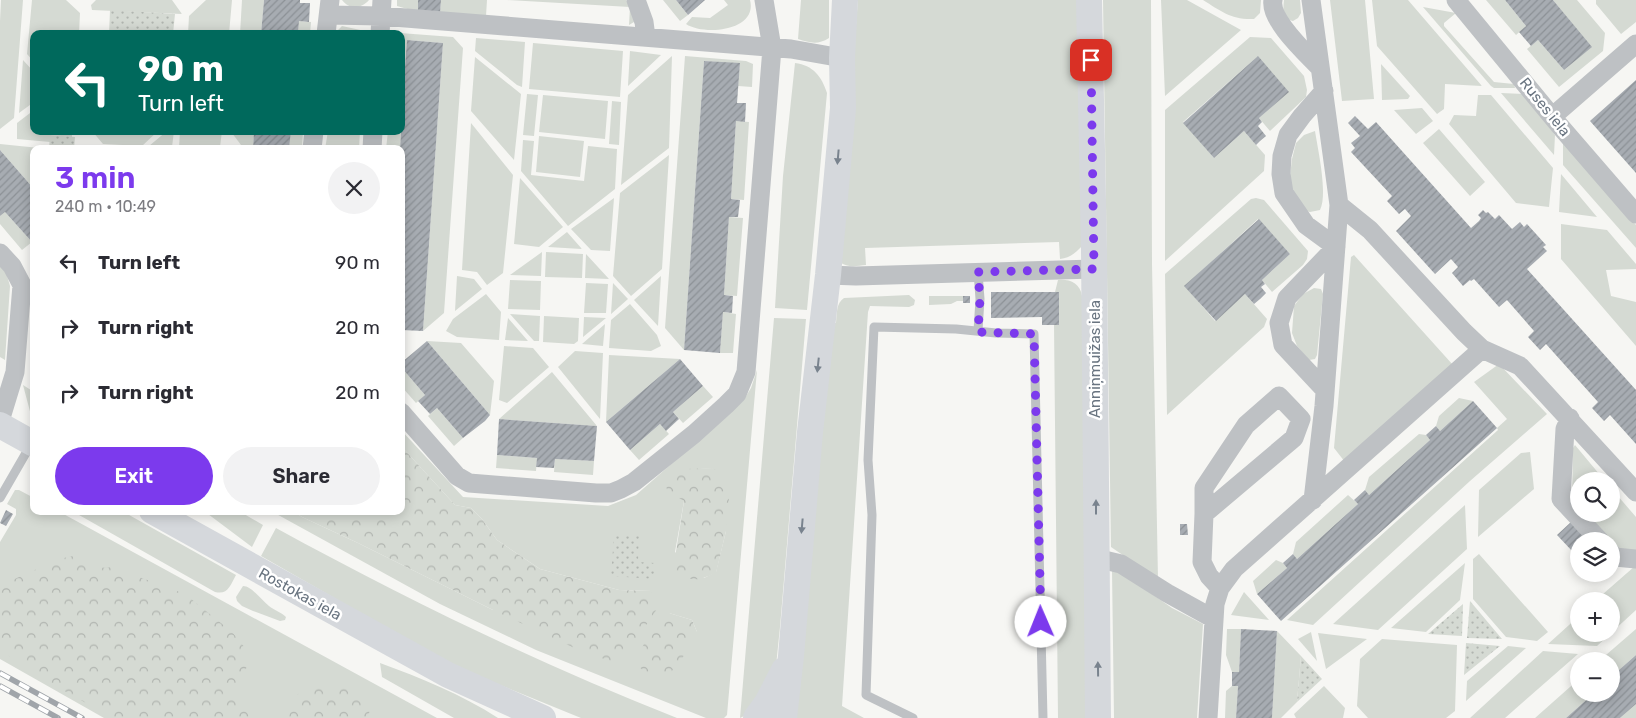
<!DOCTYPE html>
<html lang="en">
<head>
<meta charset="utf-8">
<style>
  :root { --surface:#fff; --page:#f2f2f3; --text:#2b2b33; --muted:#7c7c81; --accent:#7c3aed }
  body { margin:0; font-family:Rubik,sans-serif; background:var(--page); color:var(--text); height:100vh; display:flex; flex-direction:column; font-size:19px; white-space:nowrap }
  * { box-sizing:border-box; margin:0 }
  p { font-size:16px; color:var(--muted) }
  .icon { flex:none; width:28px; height:28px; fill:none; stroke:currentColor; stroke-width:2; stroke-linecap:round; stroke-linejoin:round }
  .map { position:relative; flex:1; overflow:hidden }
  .details { position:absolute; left:30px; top:145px; width:375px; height:370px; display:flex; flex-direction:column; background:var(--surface); border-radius:10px; box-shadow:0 2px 12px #0003 }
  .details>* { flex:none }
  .hud { position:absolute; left:30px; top:30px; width:375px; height:105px; border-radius:10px; box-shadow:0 2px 12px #0003; background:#00695c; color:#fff; overflow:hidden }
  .buttons { position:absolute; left:1570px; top:472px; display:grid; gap:10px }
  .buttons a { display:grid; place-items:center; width:50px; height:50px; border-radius:50%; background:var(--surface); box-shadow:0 2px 12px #0003; font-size:25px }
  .pin { position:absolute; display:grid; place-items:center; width:42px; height:42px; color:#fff; margin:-21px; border-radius:10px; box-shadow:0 2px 8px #0006 }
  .me { position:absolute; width:55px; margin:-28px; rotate:359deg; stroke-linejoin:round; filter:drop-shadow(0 0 4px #0008) }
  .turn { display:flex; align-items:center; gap:18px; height:105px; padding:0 25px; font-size:22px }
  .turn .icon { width:65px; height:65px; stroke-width:2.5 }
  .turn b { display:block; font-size:35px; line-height:42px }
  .round { display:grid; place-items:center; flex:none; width:52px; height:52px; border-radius:26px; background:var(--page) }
  .head { display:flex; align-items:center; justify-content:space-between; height:85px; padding:0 25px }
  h1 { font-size:30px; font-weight:600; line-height:38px; color:var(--accent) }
  .action { display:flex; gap:10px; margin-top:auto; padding:10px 25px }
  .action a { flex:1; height:58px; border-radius:30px; background:var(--accent); color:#fff; font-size:20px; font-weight:600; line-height:58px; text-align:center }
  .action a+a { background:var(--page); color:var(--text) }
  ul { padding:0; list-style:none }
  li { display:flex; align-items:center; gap:15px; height:65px; padding:0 25px }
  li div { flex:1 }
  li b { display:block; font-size:19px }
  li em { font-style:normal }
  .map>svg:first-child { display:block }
</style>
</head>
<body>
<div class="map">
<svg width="1636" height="718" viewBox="0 0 1636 718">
  <defs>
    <pattern id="forest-crowns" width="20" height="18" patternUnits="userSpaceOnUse" patternTransform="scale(1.25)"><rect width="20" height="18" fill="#d5dad3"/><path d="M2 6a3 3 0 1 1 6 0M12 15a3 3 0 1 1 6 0" fill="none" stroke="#b1b5b0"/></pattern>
    <pattern id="park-dots" width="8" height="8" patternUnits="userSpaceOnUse" patternTransform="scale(1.25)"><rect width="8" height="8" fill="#d5dad3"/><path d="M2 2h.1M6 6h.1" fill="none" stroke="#b1b5b0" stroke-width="1.8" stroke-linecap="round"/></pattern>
    <pattern id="building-hatch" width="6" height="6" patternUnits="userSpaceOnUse" patternTransform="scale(1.25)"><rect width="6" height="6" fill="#a7acb2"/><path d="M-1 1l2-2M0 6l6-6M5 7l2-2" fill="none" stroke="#8c9196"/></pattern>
  </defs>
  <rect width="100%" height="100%" fill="#f6f6f3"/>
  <!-- grass -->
  <path fill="#d5dad3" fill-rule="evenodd" d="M1,0H23L14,118L0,129V21Z
    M32,0H66L80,13L79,34H34V62L27,54Z
    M96,0H172L182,14L92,10L91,5Z
    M206,0H232L229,34H188L189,16Z
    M242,0H264L261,34H240Z
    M342,0H369C361,9 350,10 342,0Z
    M397,0H418V12L397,6Z
    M441,0H487L486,16L440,14Z
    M507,0H626L635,12L634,22L629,25L630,7Z
    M663,0H676L688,15L680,21Z
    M724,0H750C758,31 704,36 686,24L692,17L710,18L728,5Z
    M801,0H829V38C818,45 810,43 798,39Z
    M858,0H1079L1083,245C1076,252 1071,258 1060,259L1059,242L865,248L866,265C857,266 847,268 840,262L849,112Z
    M1103,0H1151L1152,264L1158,579L1111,547Z
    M1161,0H1187L1241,30L1165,96Z
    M1203,0H1261L1260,13L1254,19C1231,20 1221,11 1203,0Z
    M1284,0H1300L1301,13L1298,18L1293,21C1282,18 1283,9 1284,0Z
    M1330,0H1365L1374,99L1342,101Z
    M1372,0H1408L1482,86L1445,84L1444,109L1437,114L1377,46Z
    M1486,0H1505L1526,26L1516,35Z
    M1553,0H1577L1605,33L1603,51L1559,87L1527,49L1538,40L1564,70L1591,47Z
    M1596,0H1636V22L1621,34L1596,4Z
    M1423,7L1456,13L1444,23V26L1494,82L1514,84L1515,88H1494L1491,86Z
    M299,21L311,22L310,34H298Z
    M342,26L365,31L366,34H335L336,32Z
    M400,33L453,37L463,48L444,313L423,331L443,43L407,40L404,80H401V34Z
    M1250,37L1271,38L1304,76L1307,90L1306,97L1270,131L1259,118L1288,92L1257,57L1183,122L1214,158L1244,131L1265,155L1264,171L1165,261V110Z
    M476,38L525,42L522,87L517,85L475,51Z
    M533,43L623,51L620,97L529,89Z
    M630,51L661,55L628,86V85Z
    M672,56L669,148L621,185L628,95Z
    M685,56L746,61L753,64L752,87L738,86L740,64L704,61L684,350L665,328Z
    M475,57L521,94L514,160L471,111Z
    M23,60L34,72V102L19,113Z
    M795,63C813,65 822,77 827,93L807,310L775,308L783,176Z
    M1381,64L1410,96L1408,99L1382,100Z
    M1501,93L1524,94L1555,135L1554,155Z
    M527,94L538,95L534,136L523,135Z
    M543,95L608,101L605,139L539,132Z
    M1478,95H1491L1553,168L1549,207L1516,203L1449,124L1454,115L1476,116Z
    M612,101L621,102L619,145L609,144Z
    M1422,108L1433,121L1416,134L1394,110Z
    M34,110V131H72V137L51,135L50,142L17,139V123Z
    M736,121L749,122L744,200L731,199Z
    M471,123L513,175L503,273L487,285L477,272L462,270Z
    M1439,129L1485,182L1470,196L1423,143Z
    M92,131H158L142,146L103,144Z
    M167,131H174L172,147L149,146Z
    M180,131H222L220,147L179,148Z
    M232,131H254L253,149H244L232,133Z
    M291,131H303L302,149H289Z
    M328,131H360L359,149H325Z
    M388,131H401L400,149H386Z
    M1315,131C1318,150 1328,194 1320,210L1310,212L1306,211L1292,191L1290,176L1292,159L1296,143L1304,135Z
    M539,136L584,141L580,177L536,172Z
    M523,140L534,141L531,175L584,181L588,146L617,149L615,189L568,226L521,171Z
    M1563,142L1636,225V248L1563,165Z
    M0,144L49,149H34V189L0,150Z
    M669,155L662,269L631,296L613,276L620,193Z
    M1561,174L1597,217L1559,212Z
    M520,178L563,227L539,247L514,244Z
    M614,198L610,251L591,250L571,229Z
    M1256,198L1264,200L1308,251L1307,259L1303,265L1272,292L1262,280L1290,254L1258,219L1185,286L1215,321L1245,294L1267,319L1264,327L1167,415L1165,274L1251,199Z
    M5,212L32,242L22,250L0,224V216Z
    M729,217L743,218L737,296L724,295Z
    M1561,224L1607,230L1636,264V269L1606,270L1611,296L1636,302V346L1561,259Z
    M567,232L582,249L548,247Z
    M542,252L541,276L510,275Z
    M546,252L583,254L582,278L545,277Z
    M586,254L609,279L585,278Z
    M1354,255L1453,365L1345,462L1334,448L1351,257Z
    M0,266L6,272L10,286L5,360L0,357Z
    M457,276L474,279L482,289L455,311Z
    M661,276L658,326L634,300Z
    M510,280L541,281L540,310L508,309Z
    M1058,280C1070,279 1080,283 1082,296L1090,718H1058L1054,324H1059V292H1055Z
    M586,283L608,284L606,313H584Z
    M613,283L628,299L611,314Z
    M1314,288L1321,289L1323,294L1317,355L1315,359L1309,360L1297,346L1292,333L1294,306L1303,294Z
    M486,294L501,312L499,340L457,337L446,331L453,319Z
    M909,295L915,300L914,305L909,307L870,306L868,312L842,706L864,718H796L830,323H836C837,314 836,303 844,298Z
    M929,296H963V301H957L951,304L929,305Z
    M630,304L657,335L661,346L651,351L609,348L611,320Z
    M34,311V379L30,374Z
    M723,312L736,314L733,353H720Z
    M510,314L540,316L539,341H534Z
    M544,316L579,318L578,341L574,344L543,342Z
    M584,317L606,318L583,337Z
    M508,318L528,341L505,340Z
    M774,318L806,319L780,627L776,666L748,714L740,718Z
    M605,324L603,346L582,344Z
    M427,341L461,343L494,381L490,415Z
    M504,346L533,348L549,367L507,403L499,400Z
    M575,351L603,353L600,419L558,367Z
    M609,355L680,359L606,422Z
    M1499,364L1547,414L1470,481L1313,625L1287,620L1498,430L1497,428L1507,419L1474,382Z
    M401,367L425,395L416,403L401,386Z
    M757,370L727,715L724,718H706L536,650L440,604L271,511H293L302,517L358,543L493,610L651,591L619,590L540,569L497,540L482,519L471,508L455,505L401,446V430L463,497L608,506L636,495L743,401L751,388ZM712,468L726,531L716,572L704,578L675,552L684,501L700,469ZM669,613L692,620L697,632Z
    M552,372L597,426L499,419Z
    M23,385L34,392V420L32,419Z
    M703,386L713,397L683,423L673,412Z
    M1459,398L1473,401L1440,431L1436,426L1439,416Z
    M437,408L463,438L454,446L428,416Z
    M660,424L669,434L639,460L630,450Z
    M1419,434L1426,435L1430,440L1369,495L1365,490L1369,477Z
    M1575,445L1605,481H1579V506L1572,499L1573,448Z
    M1530,452L1534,489L1478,537L1479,490L1521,453Z
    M497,455L537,458L536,471L496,468Z
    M555,459L594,461L593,475L554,472Z
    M1611,488L1636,517V553L1621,551L1586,514H1611Z
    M15,490H19L34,498V511H58L437,718H104L0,659V542L16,515V509L7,504Z
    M1348,495L1358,504L1297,559L1293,554L1296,542Z
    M1465,505L1467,549L1378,630L1333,624Z
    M72,511H122L236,575C230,586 228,595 215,592Z
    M204,511H239L263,525L252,547Z
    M276,528C406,599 539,664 677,718H581L461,669L399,635L261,556Z
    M1479,554L1548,632L1537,641L1506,637L1473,599V559Z
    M1276,560L1283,563L1287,568L1257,594L1253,581Z
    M1465,563L1460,600L1426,632L1391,628Z
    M1635,566H1636V610L1611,633V601H1595Z
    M1116,569L1172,608L1203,624L1197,718H1114L1112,570Z
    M243,586C252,586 261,600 269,606C274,610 281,612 286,617L285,620L280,621L253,611L242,606L237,601L236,597Z
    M1244,592L1269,620L1231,615Z
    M1579,616V634H1610L1597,646L1548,644Z
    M1227,629H1241L1239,672H1232L1226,655Z
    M1636,629V655L1611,677V661H1599Z
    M1277,631L1301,656L1297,702L1281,718H1272Z
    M1311,632L1317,661L1298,639Z
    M1318,633L1367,639L1326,669Z
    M1382,639L1457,645L1455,711L1446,718H1368L1357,706L1360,659Z
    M1508,646L1526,648L1466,701L1467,681Z
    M1543,651L1578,654L1505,718H1470Z
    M380,663C421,678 461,694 498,718H454L382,677Z
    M1579,679V694H1593L1566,718H1535Z
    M1232,686H1238L1236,718H1225L1226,691Z
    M1324,686L1345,708L1343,718H1296L1294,714Z
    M1636,704V718H1620Z"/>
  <!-- forest -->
  <path fill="url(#forest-crowns)" d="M401,446L455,505L471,508L482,519L497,540L540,569L619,590L651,591L657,609L620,664L583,652L493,610L358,543L302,517L293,511H401Z
    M712,468L722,473L730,487L726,531L716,573C695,582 692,582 673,570L684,501L667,491L665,476L686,469Z
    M73,556C77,557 81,558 85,559C97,564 97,570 112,567L185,594L232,632L250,654V661L237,686V692L239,699L263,718H113L23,668L0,648V592L8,582L59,559Z
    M669,613L692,620L697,632L683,657L667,677L647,676L638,665L637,657L652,629Z
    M323,684C339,686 381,693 367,718H289C292,695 300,687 323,684Z"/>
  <!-- park -->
  <path fill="url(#park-dots)" d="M110,10L175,14L173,34H109Z
    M50,135L75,137L74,149H49Z
    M614,535L639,536L638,562L655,563V579L611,576Z
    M1470,601L1502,639L1467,638Z
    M1463,604L1462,636L1428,634Z
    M1466,643L1500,646L1464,675Z
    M1301,656L1322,679L1297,702Z"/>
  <!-- building -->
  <path fill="url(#building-hatch)" d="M264,0H300V3H310L309,22L299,21L298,34H261Z
    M418,0H441L440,14L418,12Z
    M676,0H705L688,15Z
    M1505,0H1553L1592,47L1564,70L1538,40L1531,46L1519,32L1526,26Z
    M407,40L443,43L423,331L401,330V149H400L403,98H401V80H404Z
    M1258,56L1289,92L1259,118L1262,122L1258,126L1266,136L1260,141L1256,145L1244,131L1214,158L1183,123Z
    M704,61L740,63L737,103H746L745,122L736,121L731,199L740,200L738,217H729L724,295L733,296L732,313L723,312L720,353L684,350Z
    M1636,80V173L1590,121Z
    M1355,116L1368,129L1376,122L1471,228L1479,221L1481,218L1478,215L1483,210L1486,213L1488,212L1495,219L1499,215L1512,229L1520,222L1524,227L1527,224L1546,245L1543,247L1547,251L1527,269L1636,390V444L1610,415L1604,421L1592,408L1598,402L1546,344L1540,350L1528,337L1534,331L1507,300L1499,307L1474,279L1471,281L1470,280L1463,286L1452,273L1458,267L1451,259L1435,274L1396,231L1411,216L1405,209L1399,214L1387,201L1392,196L1351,152L1355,148L1351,143L1360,136L1348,123Z
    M254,131H291L289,149H253Z
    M0,150L34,189V240L32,242L5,212L0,216Z
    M1259,219L1290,254L1262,280L1265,284L1261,287L1266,293L1260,299L1254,304L1245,294L1216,321L1184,286Z
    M991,292H1059V325H1042V317L991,318Z
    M963,296H970V303H963Z
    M427,341L490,415L485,421L463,438L437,408L430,414L418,401L425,395L401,367V363Z
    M680,359L703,386L673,412L679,419L666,431L660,424L630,450L606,422Z
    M1473,401L1497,428L1281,621L1257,594L1287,568L1283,563L1293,554L1297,559L1358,504L1354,500L1365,490L1369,495L1430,440L1426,435L1436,426L1440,431Z
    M499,419L597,426L594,461L555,459L554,468L536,467L537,458L497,455Z
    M6,510L13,514L6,526L0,523Z
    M1571,522L1587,539L1585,541H1579V547L1573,552L1557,535Z
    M1180,524H1187L1188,535H1180Z
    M1241,629L1277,631L1272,718H1236L1238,686H1232V672H1239Z
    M1636,655V704L1620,718H1566L1593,694H1611V677Z"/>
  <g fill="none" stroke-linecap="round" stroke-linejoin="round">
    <!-- lane -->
    <path stroke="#bec1c4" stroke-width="9" d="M978,272L980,299L978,331
      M0,498L30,446
      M913,718L866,695L872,515L868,460L874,327L956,329L996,333L1034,334L1043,718"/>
    <!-- street -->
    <path stroke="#bec1c4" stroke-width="19" d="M636,0L644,22L646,37
      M1273,0C1269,20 1307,54 1320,68
      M1311,0L1339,205L1324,406L1313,500
      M1456,0L1559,125L1636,214
      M329,15L381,16L791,49L842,58
      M326,34L330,0
      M380,34L382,0
      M1324,91L1302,116L1288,135L1282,156L1281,174L1284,193L1306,225L1336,247L1287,298L1279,323L1283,345L1325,390
      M1553,116L1636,44
      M312,149L314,131
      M372,149L373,131
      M1339,205L1370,230L1464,332L1482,349L1520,366L1636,492
      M0,253L12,266L22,285L15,372L0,421
      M828,275L856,276L1094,269
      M401,412L457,476L469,483L596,493H611L621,489L634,482L694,434L726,405L737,394L746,372L772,48L764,0
      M1570,418L1565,429L1561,499L1600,541
      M1204,514V488L1246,425L1279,396L1301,419L1294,438L1204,514L1202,562L1209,576L1220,588
      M1611,553L1615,557L1636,559
      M1096,558L1121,564L1167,593L1214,619
      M1208,718L1215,604L1220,588L1234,569L1482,349"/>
    <!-- secondary -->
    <path stroke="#d5d8dc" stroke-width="26" d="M1089,0L1094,250L1098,718
      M0,425L34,444
      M152,511L448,675L543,718
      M756,718L767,703L784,670
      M784,718L791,656L810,432L828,275L843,108L842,58L845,0"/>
    <!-- rail casing -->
    <g stroke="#a0a5aa" stroke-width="5.5">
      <path id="rail" d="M0,673L82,718
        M0,686L58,718"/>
    </g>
    <!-- rail -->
    <use href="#rail" stroke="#fff" stroke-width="4" stroke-dasharray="11" stroke-linecap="butt"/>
  </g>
  <!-- one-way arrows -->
  <defs><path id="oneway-solid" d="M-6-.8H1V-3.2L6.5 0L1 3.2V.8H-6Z" transform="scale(1.25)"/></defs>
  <g fill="#79838e">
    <use href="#oneway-solid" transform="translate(838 157) rotate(95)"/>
    <use href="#oneway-solid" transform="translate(818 365) rotate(96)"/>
    <use href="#oneway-solid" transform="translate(1096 507) rotate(-90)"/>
    <use href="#oneway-solid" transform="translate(802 526) rotate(95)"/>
    <use href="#oneway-solid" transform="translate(1098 669) rotate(-91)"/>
  </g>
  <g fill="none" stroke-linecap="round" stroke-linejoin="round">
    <!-- route -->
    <path stroke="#7c3aed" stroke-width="9" stroke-dasharray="0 16.2" d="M1041,622L1034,334L978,332L980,299L978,272L1094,269L1091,60"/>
  </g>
  <g text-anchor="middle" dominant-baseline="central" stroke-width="5" stroke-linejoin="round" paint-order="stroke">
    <!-- street labels -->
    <g font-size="15" fill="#697480" stroke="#fff">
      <text transform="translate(1545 107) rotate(51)">Ruses iela</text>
      <text transform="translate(1095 359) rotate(-90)">Anniņmuižas iela</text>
      <text transform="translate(300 594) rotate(29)">Rostokas iela</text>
    </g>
  </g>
</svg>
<div class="buttons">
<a><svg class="icon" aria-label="search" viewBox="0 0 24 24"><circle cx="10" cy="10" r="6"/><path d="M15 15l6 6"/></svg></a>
<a><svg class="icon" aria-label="layers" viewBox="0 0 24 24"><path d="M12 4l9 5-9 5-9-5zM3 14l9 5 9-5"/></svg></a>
<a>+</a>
<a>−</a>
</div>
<div class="pin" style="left:1091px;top:60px;background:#d93025"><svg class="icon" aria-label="arrive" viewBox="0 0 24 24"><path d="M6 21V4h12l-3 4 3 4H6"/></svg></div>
<svg class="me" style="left:1041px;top:622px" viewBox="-20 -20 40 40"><circle r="19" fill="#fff"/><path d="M0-13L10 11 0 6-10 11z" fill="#7c3aed"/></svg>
<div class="hud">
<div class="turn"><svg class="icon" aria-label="left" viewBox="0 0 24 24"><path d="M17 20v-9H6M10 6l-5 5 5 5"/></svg><div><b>90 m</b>Turn left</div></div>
</div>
<section class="details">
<div class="head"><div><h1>3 min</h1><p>240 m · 10:49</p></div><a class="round"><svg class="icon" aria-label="close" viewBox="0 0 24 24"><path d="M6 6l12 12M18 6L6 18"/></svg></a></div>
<ul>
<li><svg class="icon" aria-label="left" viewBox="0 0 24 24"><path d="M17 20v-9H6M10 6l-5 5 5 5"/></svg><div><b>Turn left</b></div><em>90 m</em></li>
<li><svg class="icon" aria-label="right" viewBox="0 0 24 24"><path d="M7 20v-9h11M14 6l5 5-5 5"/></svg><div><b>Turn right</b></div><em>20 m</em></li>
<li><svg class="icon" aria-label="right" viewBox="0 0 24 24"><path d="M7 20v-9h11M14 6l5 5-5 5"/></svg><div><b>Turn right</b></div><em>20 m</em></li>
</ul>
<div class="action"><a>Exit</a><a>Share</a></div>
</section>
</div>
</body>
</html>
